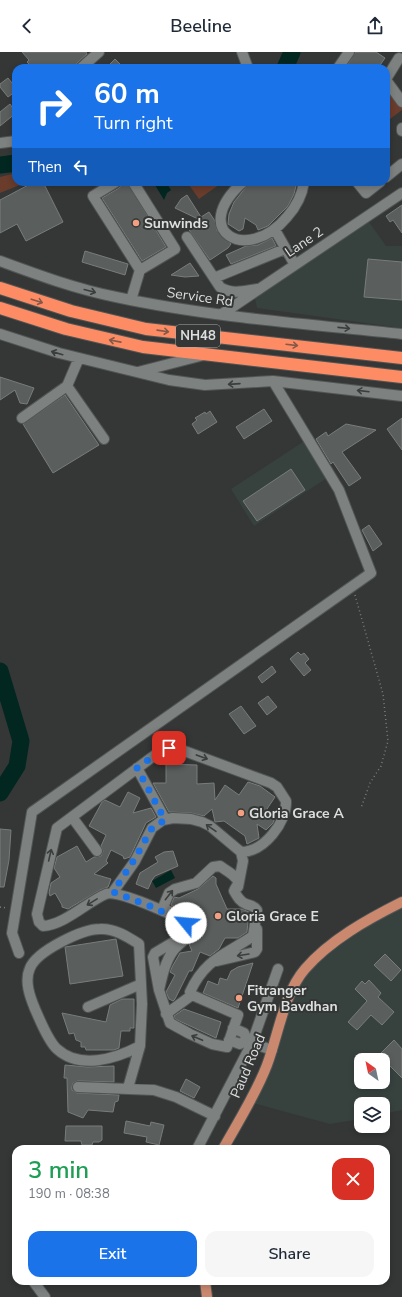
<!DOCTYPE html>
<html lang="en">
<head>
<meta charset="utf-8">
<style>
  :root { --surface:#fff; --page:#f6f6f7; --text:#1f2937; --muted:#747a83; --accent:#1a73e8 }
  body { margin:0; font-family:"Nunito Sans",sans-serif; background:var(--page); color:var(--text); height:100vh; display:flex; flex-direction:column; font-size:15px; white-space:nowrap }
  * { box-sizing:border-box; margin:0 }
  p { font-size:13px; color:var(--muted) }
  .icon { flex:none; width:22px; height:22px; fill:none; stroke:currentColor; stroke-width:2; stroke-linecap:round; stroke-linejoin:round }
  .map { position:relative; flex:1; overflow:hidden }
  .sheet { position:absolute; left:12px; top:1093px; width:378px; height:140px; display:flex; flex-direction:column; background:var(--surface); border-radius:12px; box-shadow:0 2px 6px #0003 }
  .sheet>* { flex:none }
  .banner { position:absolute; left:12px; top:12px; width:378px; height:122px; border-radius:12px; box-shadow:0 2px 6px #0003; background:#1a73e8; color:#fff; overflow:hidden }
  .needle { width:26px; rotate:327deg }
  .controls { position:absolute; left:354px; top:1001px; display:grid; gap:8px }
  .controls a { display:grid; place-items:center; width:36px; height:36px; border-radius:8px; background:var(--surface); box-shadow:0 2px 6px #0003; font-size:20px }
  .pin { position:absolute; display:grid; place-items:center; width:34px; height:34px; color:#fff; margin:-17px; border-radius:8px; box-shadow:0 2px 6px #0006 }
  .me { position:absolute; width:44px; margin:-22px; rotate:298deg; stroke-linejoin:round; filter:drop-shadow(0 0 3px #0008) }
  .turn { display:flex; align-items:center; gap:14px; height:84px; padding:0 16px; font-size:18px }
  .turn .icon { width:52px; height:52px; stroke-width:2.5 }
  .turn b { display:block; font-size:28px; line-height:34px }
  .then { display:flex; align-items:center; height:38px; padding:0 16px; background:#0003; gap:8px; font-size:15px }
  .round { display:grid; place-items:center; flex:none; width:42px; height:42px; border-radius:12px; background:var(--page) }
  .summary { display:flex; align-items:center; justify-content:space-between; height:68px; padding:0 16px }
  h1 { font-size:24px; font-weight:600; line-height:30px; color:#1e9e55 }
  .primary-button { display:flex; gap:8px; margin-top:auto; padding:8px 16px }
  .primary-button a { flex:1; height:46px; border-radius:12px; background:var(--accent); color:#fff; font-size:16px; font-weight:600; line-height:46px; text-align:center }
  .primary-button a+a { background:var(--page); color:var(--text) }
  header { display:flex; justify-content:space-between; align-items:center; height:52px; padding:0 16px; background:var(--surface); font-size:18px; font-weight:600 }
  .map>svg:first-child { display:block }
</style>
</head>
<body>
<header><svg class="icon" aria-label="back" viewBox="0 0 24 24"><path d="M15 5l-7 7 7 7"/></svg>Beeline<svg class="icon" aria-label="share" viewBox="0 0 24 24"><path d="M12 15V3M7 8l5-5 5 5M5 13v7h14v-7"/></svg></header>
<div class="map">
<svg width="402" height="1245" viewBox="0 0 402 1245">
  <rect width="100%" height="100%" fill="#343736"/>
  <!-- built -->
  <path fill="#37423f" fill-rule="evenodd" d="M369,170L386,194H402V276L257,256L255,246Z
    M303,390L327,426L254,474L231,437Z
    M402,850V1058L383,1062V1052H361V1067L330,1072L249,1050L294,934L319,903ZM361,1008H383V1030H361Z"/>
  <!-- green -->
  <path fill="#693c2c" d="M386,34L402,54V58L386,70Z
    M16,121V130H27L0,141V125Z
    M187,130H223L199,147Z"/>
  <!-- water -->
  <path fill="#022720" d="M156,130H166L171,138L167,141L164,148L155,133Z
    M171,818L175,826L156,836L152,829Z"/>
  <g fill="none" stroke-linecap="round" stroke-linejoin="round">
    <!-- river -->
    <path stroke="#022720" stroke-width="17" d="M285,16L292,0
      M0,113L16,111
      M0,619L21,689L17,714L0,741"/>
  </g>
  <!-- building -->
  <path fill="#5a5e5d" stroke="#787c7b" d="M22,0H86L87,2L77,11L75,16H24L29,12L27,10L29,8Z
    M355,0H376L385,6L378,16H346Z
    M115,7L124,16H106Z
    M8,26L16,36V39L8,45L0,35V32Z
    M10,52L16,61L0,74V60Z
    M34,130H43L63,170L26,189L17,172L0,181V148Z
    M124,130H127L166,195L142,209L102,146L119,136Z
    M250,130H297L294,142L288,154L268,174L258,178L256,173L245,166L243,177L239,179L228,172L229,162L234,150Z
    M187,143L201,165L209,160L215,169L217,179L231,192L228,196L210,208L187,175L198,167L175,156L181,147Z
    M402,153V181L393,168L390,170L386,164Z
    M272,186L276,194L231,212L226,203L246,194L258,193Z
    M85,199L128,212L125,223L82,210Z
    M368,207L402,210V248L364,245Z
    M190,211L199,224L185,225L171,223Z
    M0,325L34,336L27,352L20,351L15,338L0,348Z
    M65,343L99,393L53,421L23,372Z
    M264,357L272,369L244,387L236,375Z
    M210,359L217,370L198,382L192,372L197,368L195,366L205,360L206,362Z
    M402,366V398L387,377Z
    M346,372L376,378L342,400L361,426L349,434L333,410L331,412L316,387L326,380L328,384Z
    M291,417L305,438L257,469L243,449Z
    M369,473L382,492L373,499L362,478Z
    M298,600L301,603L304,601L309,607L305,611L311,618L304,624L290,607Z
    M272,614L276,620L262,631L258,625Z
    M268,644L277,655L267,663L258,651Z
    M241,654L256,674L244,682L229,662Z
    M166,712L197,713V732L214,731L215,748L225,733L239,743L248,730L260,734L275,745L265,760L275,766L273,771L266,778L257,772L259,786L247,792L245,784L224,769L215,770L212,757L204,764L191,761L169,760L153,731H166Z
    M128,740L140,746L133,761L151,756L156,765L146,771L130,805L124,807L123,804L111,798L106,809L108,811L94,822L111,827L108,835L100,838L68,857L62,855V853L55,841L50,844L49,841L51,831L60,825L54,816L57,805L77,794L86,810L94,805L101,804L103,799L101,794L106,783L89,774L102,750L105,748L120,755Z
    M0,777L11,778L9,808L4,835H0Z
    M173,799L178,814L155,824L152,828L148,837L136,832L140,821L158,810L155,805L164,800Z
    M213,824L216,826V832L227,857H242L249,860L247,880L238,886H225L219,897L210,904L200,900L192,919H189L175,947L173,949L169,947L166,940L175,923L170,920L172,915L180,901L192,899L189,892L196,885L199,878L189,862L171,853L174,845L179,846L198,837Z
    M116,887L123,924L70,932L65,895Z
    M385,902L401,918L391,929L374,913Z
    M253,911L238,956L203,941L208,929L218,933L220,926L227,928L231,919L238,915Z
    M369,928L381,941L378,945L394,960L382,973L371,963L357,978L348,970L367,949L355,937L362,929L365,932Z
    M122,947H134V976H130V979H121L119,996L114,998H86L85,995H81V990L76,988L74,981L69,982L62,961L106,970L110,953Z
    M184,957L221,970L216,986L175,967L174,964Z
    M394,988L402,997V1026L379,1003Z
    M65,1013L87,1015L114,1014V1030L78,1029L73,1031L72,1035V1038L77,1041L119,1043L118,1049L115,1050L113,1060L88,1058L83,1066L68,1060L67,1026H64Z
    M186,1027L200,1035L194,1046L180,1039Z
    M126,1069L150,1074L151,1070L164,1073L159,1093L146,1090L147,1085L124,1081Z
    M66,1074H102V1088L99,1090H93L92,1093H82L81,1089H65Z"/>
  <g fill="none" stroke-linecap="round" stroke-linejoin="round">
    <!-- minor casing -->
    <g stroke="#515554" stroke-width="12">
      <path id="minor" d="M242,0L248,16
        M81,16L99,0
        M338,16L349,0
        M386,27L399,6
        M386,28L402,50
        M402,76V79
        M0,91L16,89
        M386,125L402,112
        M116,130L93,144L140,218
        M243,130C188,179 247,213 287,165C296,155 302,144 304,130
        M357,130L366,141L380,130
        M275,178L295,213
        M187,185L220,235C232,243 244,239 257,237
        M0,209C38,223 76,237 116,245C209,265 308,272 402,282
        M214,226L285,197
        M131,248L140,218L175,197L133,130
        M222,262L402,141
        M0,282L59,301L169,328L205,333L273,329L402,344
        M138,320L204,303
        M67,334L104,387
        M22,366L67,334L79,306
        M137,716L165,767
        M72,765L97,799
        M113,840L135,809L152,776L163,768L173,766L191,767L202,770L210,774L241,800L243,809L238,835
        M19,901L12,881L32,760L371,521L339,438L273,329
        M217,909L255,900L257,897V877
        M159,938C162,925 165,910 173,899C179,891 188,887 193,878C187,866 179,862 166,858L164,853L169,841L175,837L196,831L213,815L220,814C225,818 236,823 238,830C238,833 235,836 234,839C237,844 240,850 246,852C251,854 253,853 257,858L253,884C225,903 205,907 190,940L192,943L238,963L227,995L212,992L190,982L170,971L159,938L153,905L155,901L187,882L189,878L186,871C174,863 117,837 106,842C87,850 64,873 43,874L39,870L37,862L57,776L159,700L165,696L179,697L271,731L277,735L286,749C287,770 264,800 241,800
        M88,955L141,932
        M166,962L192,943
        M233,976L244,981L247,988L252,991L272,998
        M229,988L240,992L247,988
        M78,1035L154,1038L176,1045L215,1064
        M128,1036L140,994L142,952L139,892C128,885 114,876 100,877C82,877 37,899 30,916C24,929 30,945 35,957C40,968 48,989 57,997C80,1018 115,1007 140,994
        M197,1097L252,991L278,917
        M33,1229L45,1245"/>
    </g>
    <!-- major casing -->
    <g stroke="#515554" stroke-width="12">
      <path id="major" d="M223,1097C238,1070 256,1042 267,1013C278,984 284,941 305,917C330,888 368,867 402,850
        M205,1229L207,1245"/>
    </g>
    <!-- highway casing -->
    <g stroke="#515554" stroke-width="14">
      <path id="highway" d="M0,236L71,259L146,277L402,306
        M0,256L66,277L143,295L402,325"/>
    </g>
    <!-- path -->
    <path stroke="#797c7b" stroke-width="1.5" stroke-dasharray="1 3" stroke-linecap="butt" d="M355,543L383,642L388,689L381,714L370,731L361,756
      M0,855L7,856"/>
    <!-- minor -->
    <use href="#minor" stroke="#7d8180" stroke-width="10"/>
    <!-- major -->
    <use href="#major" stroke="#ca886f" stroke-width="10"/>
    <!-- highway -->
    <use href="#highway" stroke="#fd8c64" stroke-width="12"/>
  </g>
  <!-- one-way arrows -->
  <defs><path id="oneway-shaft" d="M-6 0H5M1.5-3L5.5 0L1.5 3" fill="none" stroke-width="1.6" stroke-linecap="round" stroke-linejoin="round"/></defs>
  <g stroke="#3b3e3d">
    <use href="#oneway-shaft" transform="translate(90 239) rotate(15)"/>
    <use href="#oneway-shaft" transform="translate(344 276) rotate(6)"/>
    <use href="#oneway-shaft" transform="translate(57 301) rotate(-164)"/>
    <use href="#oneway-shaft" transform="translate(234 332) rotate(176)"/>
    <use href="#oneway-shaft" transform="translate(363 339) rotate(-173)"/>
    <use href="#oneway-shaft" transform="translate(202 705) rotate(20)"/>
    <use href="#oneway-shaft" transform="translate(211 776) rotate(-145)"/>
    <use href="#oneway-shaft" transform="translate(50 803) rotate(-77)"/>
    <use href="#oneway-shaft" transform="translate(169 843) rotate(-52)"/>
    <use href="#oneway-shaft" transform="translate(92 850) rotate(149)"/>
    <use href="#oneway-shaft" transform="translate(243 903) rotate(171)"/>
    <use href="#oneway-shaft" transform="translate(197 986) rotate(-157)"/>
  </g>
  <g stroke="#845948">
    <use href="#oneway-shaft" transform="translate(37 249) rotate(18)"/>
    <use href="#oneway-shaft" transform="translate(163 279) rotate(8)"/>
    <use href="#oneway-shaft" transform="translate(115 289) rotate(-169)"/>
    <use href="#oneway-shaft" transform="translate(292 293) rotate(7)"/>
  </g>
  <g fill="none" stroke-linecap="round" stroke-linejoin="round">
    <!-- route -->
    <path stroke="#1a73e8" stroke-width="7" stroke-dasharray="0 12.6" d="M169,696L159,700L137,716L165,768L152,776L134,808L113,840L150,854L186,871"/>
  </g>
  <!-- markers -->
  <g fill="#f39f82" stroke="#343736" stroke-width="1.5">
    <circle cx="136" cy="171" r="4"/>
    <circle cx="241" cy="761" r="4"/>
    <circle cx="218" cy="864" r="4"/>
    <circle cx="239" cy="946" r="4"/>
  </g>
  <g text-anchor="middle" dominant-baseline="central" stroke-width="4" stroke-linejoin="round" paint-order="stroke">
    <!-- shield labels -->
    <rect fill="#343736" stroke="#aaadac" stroke-width="1" x="176" y="273" width="44" height="22" rx="3"/>
    <g font-size="13" font-weight="bold" fill="#dcdfde">
      <text x="198" y="284">NH48</text>
    </g>
    <!-- poi labels -->
    <g font-size="14" font-weight="bold" fill="#dcdfde" stroke="#343736" text-anchor="start">
      <text x="144" y="171">Sunwinds</text>
      <text x="249" y="761">Gloria Grace A</text>
      <text x="226" y="864">Gloria Grace E</text>
      <text x="247" y="938">Fitranger<tspan x="247" dy="16">Gym Bavdhan</tspan></text>
    </g>
    <!-- street labels -->
    <g font-size="14" fill="#dcdfde" stroke="#343736">
      <text transform="translate(304 190) rotate(-34)">Lane 2</text>
      <text transform="translate(200 245) rotate(8)">Service Rd</text>
      <text transform="translate(248 1014) rotate(-67)">Paud Road</text>
    </g>
  </g>
</svg>
<div class="controls">
<a><svg class="needle" viewBox="-14 -14 28 28"><path d="M0-13l5 13h-10z" fill="#e53935"/><path d="M0 13l5-13h-10z" fill="#747a83"/></svg></a>
<a><svg class="icon" aria-label="layers" viewBox="0 0 24 24"><path d="M12 4l9 5-9 5-9-5zM3 14l9 5 9-5"/></svg></a>
</div>
<div class="pin" style="left:169px;top:696px;background:#d93025"><svg class="icon" aria-label="arrive" viewBox="0 0 24 24"><path d="M6 21V4h12l-3 4 3 4H6"/></svg></div>
<svg class="me" style="left:186px;top:871px" viewBox="-20 -20 40 40"><circle r="19" fill="#fff"/><path d="M0-13L10 11 0 6-10 11z" fill="#1a73e8"/></svg>
<div class="banner">
<div class="turn"><svg class="icon" aria-label="right" viewBox="0 0 24 24"><path d="M7 20v-9h11M14 6l5 5-5 5"/></svg><div><b>60 m</b>Turn right</div></div>
<div class="then">Then<svg class="icon" aria-label="left" viewBox="0 0 24 24"><path d="M17 20v-9H6M10 6l-5 5 5 5"/></svg></div>
</div>
<section class="sheet">
<div class="summary"><div><h1>3 min</h1><p>190 m · 08:38</p></div><a class="round" style="background:#d93025;color:#fff"><svg class="icon" aria-label="close" viewBox="0 0 24 24"><path d="M6 6l12 12M18 6L6 18"/></svg></a></div>
<div class="primary-button"><a>Exit</a><a>Share</a></div>
</section>
</div>
</body>
</html>
